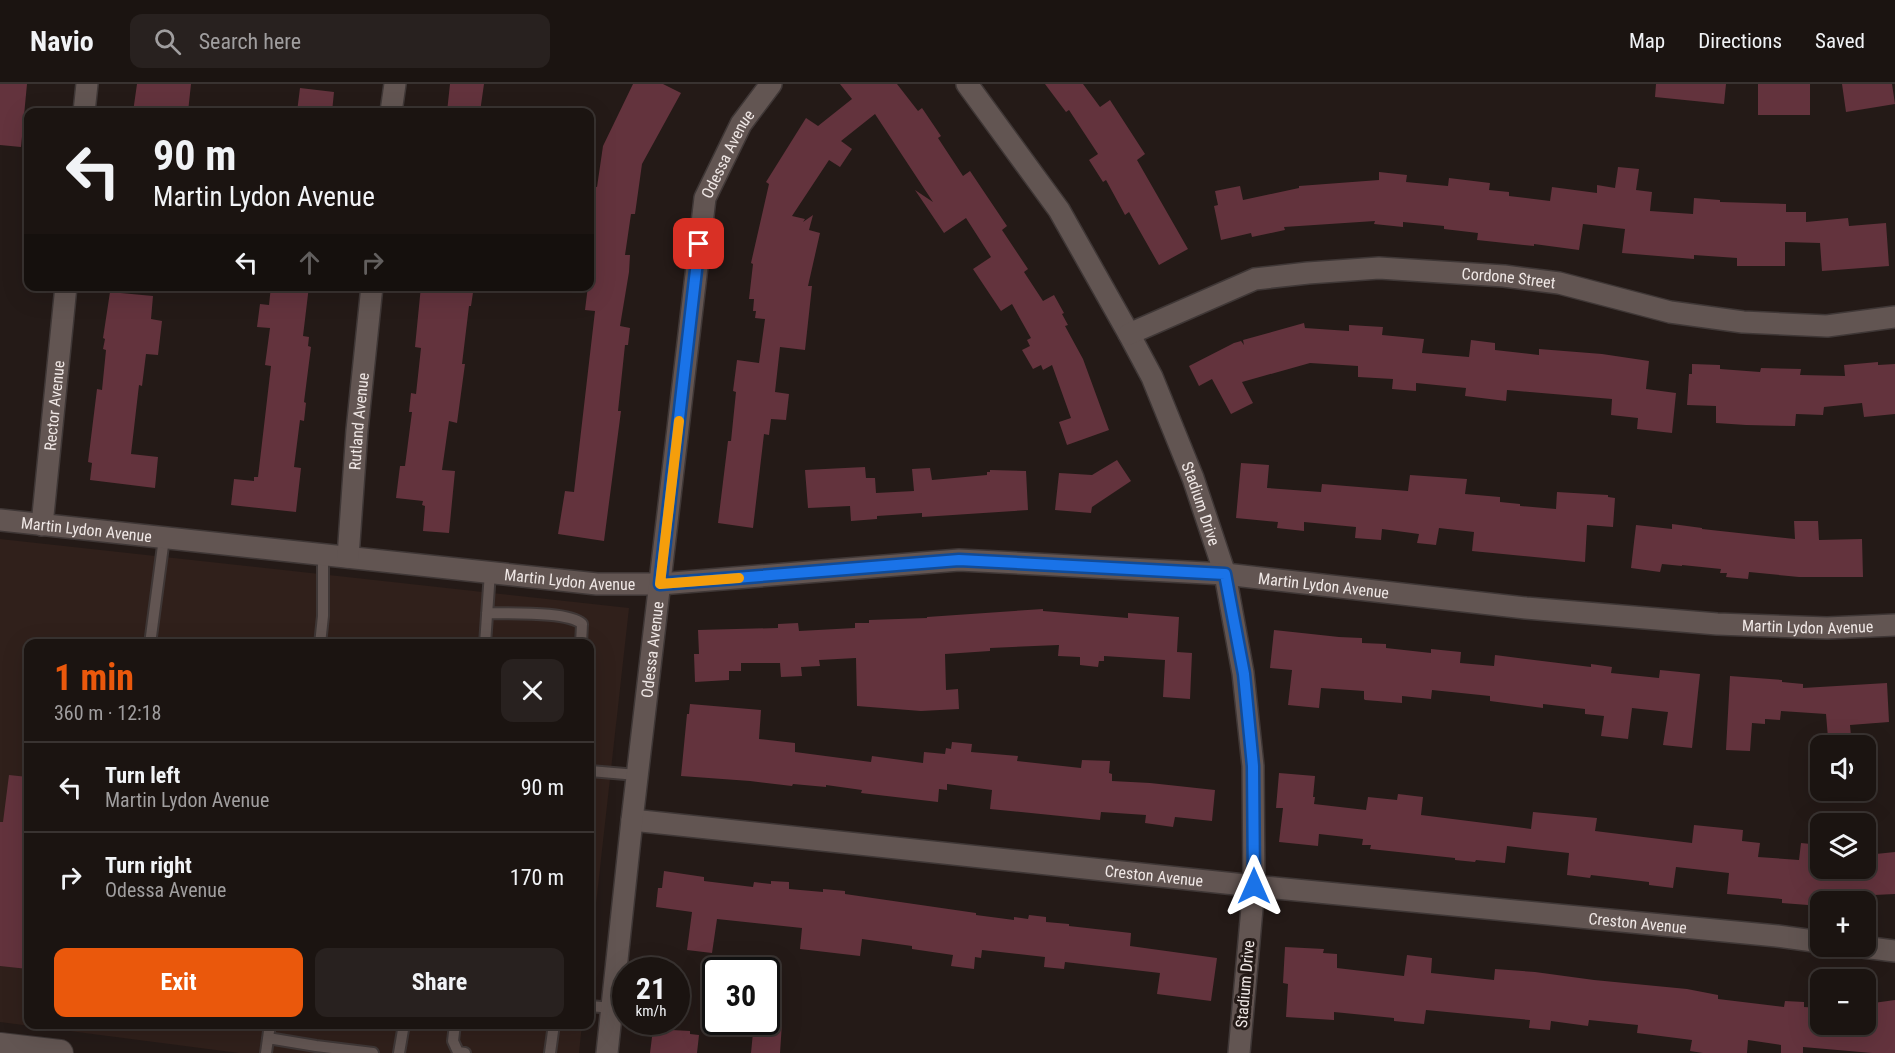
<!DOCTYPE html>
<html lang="en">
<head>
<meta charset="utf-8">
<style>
  :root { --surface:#1b1411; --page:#28211f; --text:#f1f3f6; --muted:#a09e9f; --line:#393331; --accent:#ea580c }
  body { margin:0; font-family:"Roboto Condensed",sans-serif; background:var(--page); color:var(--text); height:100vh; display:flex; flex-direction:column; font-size:22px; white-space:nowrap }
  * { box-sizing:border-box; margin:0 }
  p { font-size:20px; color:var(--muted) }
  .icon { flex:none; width:33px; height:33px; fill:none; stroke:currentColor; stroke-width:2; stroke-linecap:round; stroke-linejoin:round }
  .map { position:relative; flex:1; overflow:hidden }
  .details { position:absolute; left:24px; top:555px; width:570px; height:390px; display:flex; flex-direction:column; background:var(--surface); border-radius:12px; box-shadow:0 6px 24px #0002,0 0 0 2px var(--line) }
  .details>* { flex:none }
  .guide { position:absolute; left:24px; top:24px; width:570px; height:183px; border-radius:12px; box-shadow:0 6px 24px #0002,0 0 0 2px var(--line); background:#1b1411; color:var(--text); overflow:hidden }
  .tools { position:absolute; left:1810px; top:651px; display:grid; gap:12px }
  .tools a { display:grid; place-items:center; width:66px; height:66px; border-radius:12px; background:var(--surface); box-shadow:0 6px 24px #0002,0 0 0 2px var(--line); font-size:30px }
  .speed { position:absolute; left:612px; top:873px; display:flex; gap:12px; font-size:30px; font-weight:700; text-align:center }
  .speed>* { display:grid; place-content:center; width:78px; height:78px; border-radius:50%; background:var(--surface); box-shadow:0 6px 24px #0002,0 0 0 2px var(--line); line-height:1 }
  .speed small { font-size:15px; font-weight:400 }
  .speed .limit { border:3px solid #111; border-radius:9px; background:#fff; color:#111 }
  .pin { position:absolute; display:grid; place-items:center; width:51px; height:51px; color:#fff; margin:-26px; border-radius:12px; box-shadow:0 3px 9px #0006 }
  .me { position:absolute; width:66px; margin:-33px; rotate:0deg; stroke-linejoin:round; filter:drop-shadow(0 0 4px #0008) }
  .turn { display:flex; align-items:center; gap:21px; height:126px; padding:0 30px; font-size:27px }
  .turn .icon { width:78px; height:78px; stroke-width:2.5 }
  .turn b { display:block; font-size:42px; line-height:51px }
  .lanes { display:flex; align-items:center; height:57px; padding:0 30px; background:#0003; justify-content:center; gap:30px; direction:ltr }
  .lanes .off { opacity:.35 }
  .round { display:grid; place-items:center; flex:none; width:63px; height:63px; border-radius:12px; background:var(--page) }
  .summary { display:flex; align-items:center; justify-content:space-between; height:102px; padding:0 30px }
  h1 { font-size:36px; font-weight:700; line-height:45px; color:var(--accent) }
  .cta { display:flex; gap:12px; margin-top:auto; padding:12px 30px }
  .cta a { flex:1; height:69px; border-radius:12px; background:var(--accent); color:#fff; font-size:24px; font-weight:700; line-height:69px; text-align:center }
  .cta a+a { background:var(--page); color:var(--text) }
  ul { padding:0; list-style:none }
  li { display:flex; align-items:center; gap:18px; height:90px; padding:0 30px; border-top:2px solid var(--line) }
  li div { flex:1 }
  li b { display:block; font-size:22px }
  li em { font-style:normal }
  header { display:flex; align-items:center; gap:36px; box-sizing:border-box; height:84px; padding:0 30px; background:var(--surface); border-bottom:2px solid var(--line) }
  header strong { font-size:28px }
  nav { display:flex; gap:33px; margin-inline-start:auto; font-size:21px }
  .search { width:420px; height:54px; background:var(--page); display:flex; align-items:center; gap:15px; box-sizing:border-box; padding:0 21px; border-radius:12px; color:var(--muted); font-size:22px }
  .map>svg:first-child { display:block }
</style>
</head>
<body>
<header>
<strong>Navio</strong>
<div class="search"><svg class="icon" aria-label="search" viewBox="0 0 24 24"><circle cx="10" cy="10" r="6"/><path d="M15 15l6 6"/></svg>Search here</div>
<nav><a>Map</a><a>Directions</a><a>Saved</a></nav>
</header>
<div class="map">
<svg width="1895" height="969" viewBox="0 0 1895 969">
  <rect width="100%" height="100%" fill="#241a17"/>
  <!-- built -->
  <path fill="#30201b" d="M0,455L629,524L590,874V560H28V940L582,941L579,969H239L0,938Z"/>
  <!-- building -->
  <path fill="#63333d" d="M0,0H27L21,63L0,61Z
    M137,0H191L188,28H133Z
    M450,0H484L480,28H447Z
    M633,0H663L681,9L642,80L635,130H631L625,171H630L629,188L620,242L630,244L628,261H625L618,327H621L604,457L558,450L565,407L574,408L595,227L585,226L588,202H590V186L594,145H590V102L597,103L603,62Z
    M840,0H897L918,27L922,24L941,52L938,54L963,92L970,87L1007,142L1002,146L1028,185L1024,188L1043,217L1054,211L1064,229L1062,230L1068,241L1065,242L1083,275L1109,346L1067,361L1059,338L1071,334L1052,281L1043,286L1041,281L1033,285L1022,266L1030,262L1027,256L1031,254L1012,220L1001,227L973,185L991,173L966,134L944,149L915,106L933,118L875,30L841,57L852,65L840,83L829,76L792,132L805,135L803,138L813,131L809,146L820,149L808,202H812L805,266L780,263L775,308L789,310L786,336L771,335L769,351L764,350L753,444L718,439L728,357H731L736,308L733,307L737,276L759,279L765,235L755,234L756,227H753L754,215H749L753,180L751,179L769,100L766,98L806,34L818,42L852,15Z
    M1045,0H1083L1100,23L1110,16L1145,70L1137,76L1188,165L1159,181L1129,128L1125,131L1106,96L1103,98L1089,76L1098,70L1069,26L1066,28Z
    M1656,0H1726L1724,20L1655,13Z
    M1758,0H1810V31H1758Z
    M1842,0H1892L1895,20L1846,28Z
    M300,4L334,8L332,28H297Z
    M1618,83L1639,85L1636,106L1652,108L1650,127L1693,130L1694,114L1720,116V118L1786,120V128H1806V138L1848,134L1849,142L1886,139L1889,182L1822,187L1820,159L1785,158V182H1737V174L1694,171V175L1622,169L1625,145L1583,140L1579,166L1534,160V162L1477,156L1478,149L1444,145V142L1403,138V143L1374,140L1375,137L1284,143L1285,146L1252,153L1251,149L1221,156L1214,122L1218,121L1215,107L1240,102L1243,116L1299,104V102L1379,96V88L1407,91L1406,98L1448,102L1449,94L1490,99L1489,106L1509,108V112L1550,117L1552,103L1597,109V101L1615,104Z
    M271,202H309L303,252L309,253L308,262L311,263L304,318L306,319L304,337L300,336L294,383L301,384L296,428L231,421L234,395L254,397V393H258L271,282L265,281L270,244L257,243L260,220L269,221Z
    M421,202H474L471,222H469L462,280H465L457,339L449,337L442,386L455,387L449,449L423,447L425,422L422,421L423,417L396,414L400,382H405L412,328H409L411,309L416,310L421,264L415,263Z
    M110,208L153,212L151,235L162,237L158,271L146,270L142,302L139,301L131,370L158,373L155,404L90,396L92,379L88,378L97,305L102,306L106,266L103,265L105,255L103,254Z
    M1304,239L1305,244L1349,247V241L1383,243L1382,251L1424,255L1422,269L1469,273L1471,256L1495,259V266L1539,271V265L1602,270L1649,277L1646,305L1676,309L1672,349L1637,345L1638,334L1611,331L1612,315L1507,306L1506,317L1465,312L1466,304L1416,299V307L1392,305L1393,295L1358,293V282L1310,279L1242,298L1253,319L1231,330L1212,295L1199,302L1189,282L1234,259L1241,257L1244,261L1243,256Z
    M1878,278V281L1895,280V330L1864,333L1862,319L1824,323L1823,331L1796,330L1795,342L1746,341L1716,339V322L1687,321L1689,290H1692V280L1720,281V285L1760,288L1761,284L1801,285L1800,291L1845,292L1844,281Z
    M1117,376L1131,397L1092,423L1091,429L1055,426L1059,389L1092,391Z
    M1241,379L1269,381L1267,404L1321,408L1322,400L1408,407L1410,391L1467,395L1465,410L1500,413V418L1520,420V422L1556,425L1557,408L1608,411V413L1615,414L1613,443L1587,441L1585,478L1472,467L1474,448L1439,444L1436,461L1417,459L1419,450L1382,445L1381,456L1355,454L1356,443L1304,438V447L1277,444L1278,438L1236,434Z
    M865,383L866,394H875L876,409L914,407L912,385L930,384L932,396L987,391V388H990V386L1026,387L1028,426L922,433V429L877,432V435L851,437L850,422L808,424L805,386Z
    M1794,437H1818L1819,456L1862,455L1863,493H1799L1749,488L1748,495L1726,493L1727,489H1720L1721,485L1682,481V482L1662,480L1660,488L1631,484L1636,441L1672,445V440L1702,444V445L1795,455Z
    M1043,525V527L1128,534V529L1179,533L1177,568L1192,569L1190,615L1163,613L1165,576L1104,572V577H1099L1098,583L1080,581V573L1058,572L1059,561L990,564V567L945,570L946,606L958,605L959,625L921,627L857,622L856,574L819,576L820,582L801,583L802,592L781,593L780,579H741V587H729V596L695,598L694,570H699L698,546L778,544V540L798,539L799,547L855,544V539H869V536L927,534V533Z
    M1274,546L1339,553L1362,554V559L1386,560V564L1431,569V565L1461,568L1460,579L1494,582L1495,571L1591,583V580L1612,583L1611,589L1659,594L1660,586L1700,590L1692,664L1663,661L1668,628L1632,624L1628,655L1601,652L1604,632L1585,630V625L1543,620V624L1490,617V612L1432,606L1431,615L1402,612V619L1365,616L1364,615V607L1321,604L1319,624L1288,621L1292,586L1270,584Z
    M1730,592L1782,596V598L1803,600V604L1887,599L1889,638L1850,641L1851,652L1828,654L1826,630L1781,627L1780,636L1765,635V640L1752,639L1750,667L1726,666Z
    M690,620L761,626L759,655L795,659V668L871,678L872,672L923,679L924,668L945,670L946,664L951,665L952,658L972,660L971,668L1018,672L1017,677L1081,684L1082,676L1110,677L1109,689L1112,690V697L1150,699L1215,706L1212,737L1175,733L1173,743L1145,739L1146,731L1101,728L1100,736L990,725L992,706L947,700V706L939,705L938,718L861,709L862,706L826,701V703L793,700L792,702L750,697L681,692L687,630H689Z
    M1279,689L1315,692L1313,713H1315L1314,720L1366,726L1368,713L1397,716L1398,710L1423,713L1421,731L1531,745L1533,728L1597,734L1595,747L1692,759L1694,741L1743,746L1742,757L1760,759L1758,773L1799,776L1801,759L1821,761V784H1866V771L1895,768V810L1874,811V818H1821V822L1782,819V815L1727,810L1729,789L1676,783L1673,804L1649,801V798L1591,791L1590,794L1567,791L1569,769L1507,762L1505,779L1476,776L1475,778L1455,776V774L1370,765L1371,761H1362L1363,755L1319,750L1318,762L1279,758L1283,724H1276Z
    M9,691L28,693V885L0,882V738H3Z
    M664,787L704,793V797L753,803L754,798L771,800V797L789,798V805L823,808V805L845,807V810L976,829V831L1014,836V833L1028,835L1029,831L1046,833V838L1069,840V842L1131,849L1130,862L1217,874L1211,917L1157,910L1160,889L1065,878L1064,885L1044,883L1045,873L982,866L981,874L975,873L974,885L951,882L953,871L912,865V862L862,855L860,872L800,865L802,844L717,835L712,869L687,866L692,828L656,823L658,804H662Z
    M1285,863L1324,865L1323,869L1337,870V884L1404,892L1407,871L1432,874L1431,889L1494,896L1495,885L1535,888L1594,896L1687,905L1718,911V915L1784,923L1785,917L1804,918V923L1821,924V940H1868L1866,920L1895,916V969H1872L1803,963V969H1781V961L1748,956L1747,969H1703L1690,967L1692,956L1637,949L1638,941L1589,936L1588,942L1551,937L1550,946L1529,944L1530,936L1426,926L1424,940L1394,937V934L1334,928V936L1286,933L1288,900L1283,899Z
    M754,938L782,939L780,969H751Z
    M653,945L690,947V950L699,951L697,969H650Z"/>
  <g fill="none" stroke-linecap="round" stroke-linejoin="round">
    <!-- service casing -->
    <g stroke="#3f3736" stroke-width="14">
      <path id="service" d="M487,529C508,530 568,527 582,540L581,560
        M150,560L164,454
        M320,560L323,532V470
        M485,560L490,488
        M590,687L637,691
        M590,922L612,924
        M455,940L453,957L458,968L465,969
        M268,954L316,962L373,969
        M266,969L270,940
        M399,969L404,940
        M550,969L554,940"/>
    </g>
    <!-- minor casing -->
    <g stroke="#3f3736" stroke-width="24">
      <g id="minor">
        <path id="s1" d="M967,0L1059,126L1129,250L1152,293L1193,394L1225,490L1243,589L1253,682L1254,802L1239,969"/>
        <path d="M84,28L87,0"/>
        <path d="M391,28L395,0"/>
        <path id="s2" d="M1129,250L1255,195L1308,189L1379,184L1504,192L1559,199L1670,228L1743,238L1827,242L1895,233"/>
        <path id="s3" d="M0,436L597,500H660L959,476L1225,490L1526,524L1717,540L1827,544L1895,541"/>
        <path id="s4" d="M42,441L66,202"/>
        <path id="s5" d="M348,473L357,346L372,202"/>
        <path id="s6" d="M632,736L1254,802L1777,852L1821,858"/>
        <path d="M1855,862L1895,867"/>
        <path id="s7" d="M607,969L632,736L705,114L741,40L771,0"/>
      </g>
    </g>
    <!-- tertiary casing -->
    <g stroke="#3f3736" stroke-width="28">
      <path id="tertiary" d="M0,962L60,969"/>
    </g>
    <!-- service -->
    <use href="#service" stroke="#625552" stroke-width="10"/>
    <!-- minor -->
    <use href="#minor" stroke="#625552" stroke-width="21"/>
    <!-- tertiary -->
    <use href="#tertiary" stroke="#625552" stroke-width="26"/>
  </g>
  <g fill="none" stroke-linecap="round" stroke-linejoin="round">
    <!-- route casing -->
    <g stroke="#114b97" stroke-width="15">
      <path id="route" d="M699,160L660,500L959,476L1225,490L1244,590L1253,682L1254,802"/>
    </g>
    <!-- route -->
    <use href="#route" stroke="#1a73e8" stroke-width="10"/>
    <!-- slow -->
    <path stroke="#f59e0b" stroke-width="10" d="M679,337L660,500L739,494"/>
  </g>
  <g text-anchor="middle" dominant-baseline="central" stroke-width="6" stroke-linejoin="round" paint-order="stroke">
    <!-- street labels -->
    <g font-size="16" fill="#efe7e5" stroke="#241a17">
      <text stroke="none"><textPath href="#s7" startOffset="910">Odessa Avenue</textPath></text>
      <text stroke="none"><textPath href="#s2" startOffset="392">Cordone Street</textPath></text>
      <text stroke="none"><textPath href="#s4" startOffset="120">Rector Avenue</textPath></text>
      <text stroke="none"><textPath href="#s5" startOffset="136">Rutland Avenue</textPath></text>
      <text stroke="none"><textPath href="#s1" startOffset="483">Stadium Drive</textPath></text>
      <text stroke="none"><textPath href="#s3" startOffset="87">Martin Lydon Avenue</textPath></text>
      <text stroke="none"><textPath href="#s3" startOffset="573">Martin Lydon Avenue</textPath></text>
      <text stroke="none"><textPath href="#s3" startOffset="1329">Martin Lydon Avenue</textPath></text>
      <text stroke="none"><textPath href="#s3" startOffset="1815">Martin Lydon Avenue</textPath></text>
      <text stroke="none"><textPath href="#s7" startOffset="406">Odessa Avenue</textPath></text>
      <text stroke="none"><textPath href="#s6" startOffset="525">Creston Avenue</textPath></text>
      <text stroke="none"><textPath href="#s6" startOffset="1011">Creston Avenue</textPath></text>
      <text transform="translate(1245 900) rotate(-85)">Stadium Drive</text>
    </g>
  </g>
</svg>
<div class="tools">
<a><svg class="icon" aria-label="sound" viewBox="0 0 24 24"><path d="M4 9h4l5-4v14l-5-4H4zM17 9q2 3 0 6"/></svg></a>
<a><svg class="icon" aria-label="layers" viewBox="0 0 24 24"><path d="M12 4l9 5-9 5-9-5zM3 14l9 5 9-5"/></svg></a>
<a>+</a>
<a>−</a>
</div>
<div class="speed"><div>21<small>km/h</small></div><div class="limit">30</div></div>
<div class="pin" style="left:699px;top:160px;background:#d93025"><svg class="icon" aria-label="arrive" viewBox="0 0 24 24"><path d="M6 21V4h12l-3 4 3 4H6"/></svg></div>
<svg class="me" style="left:1254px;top:802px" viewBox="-20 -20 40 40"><path d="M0-17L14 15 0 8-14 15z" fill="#1a73e8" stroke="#fff" stroke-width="4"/></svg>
<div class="guide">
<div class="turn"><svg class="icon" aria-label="left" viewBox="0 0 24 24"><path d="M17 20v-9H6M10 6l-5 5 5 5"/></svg><div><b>90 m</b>Martin Lydon Avenue</div></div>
<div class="lanes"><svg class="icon" aria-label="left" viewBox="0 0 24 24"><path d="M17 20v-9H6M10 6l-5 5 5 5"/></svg><svg class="icon off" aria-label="ahead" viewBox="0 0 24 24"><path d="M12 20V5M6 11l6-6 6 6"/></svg><svg class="icon off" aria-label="right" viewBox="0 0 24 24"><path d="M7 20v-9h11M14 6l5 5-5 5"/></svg></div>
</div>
<section class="details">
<div class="summary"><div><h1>1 min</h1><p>360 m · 12:18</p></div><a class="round"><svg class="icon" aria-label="close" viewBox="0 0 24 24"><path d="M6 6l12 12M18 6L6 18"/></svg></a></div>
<ul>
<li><svg class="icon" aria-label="left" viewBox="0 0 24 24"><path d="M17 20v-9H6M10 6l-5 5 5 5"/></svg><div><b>Turn left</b><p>Martin Lydon Avenue</p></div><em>90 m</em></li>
<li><svg class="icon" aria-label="right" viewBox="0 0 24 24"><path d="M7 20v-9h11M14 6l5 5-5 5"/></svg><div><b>Turn right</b><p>Odessa Avenue</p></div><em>170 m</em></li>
</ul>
<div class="cta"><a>Exit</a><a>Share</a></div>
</section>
</div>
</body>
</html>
